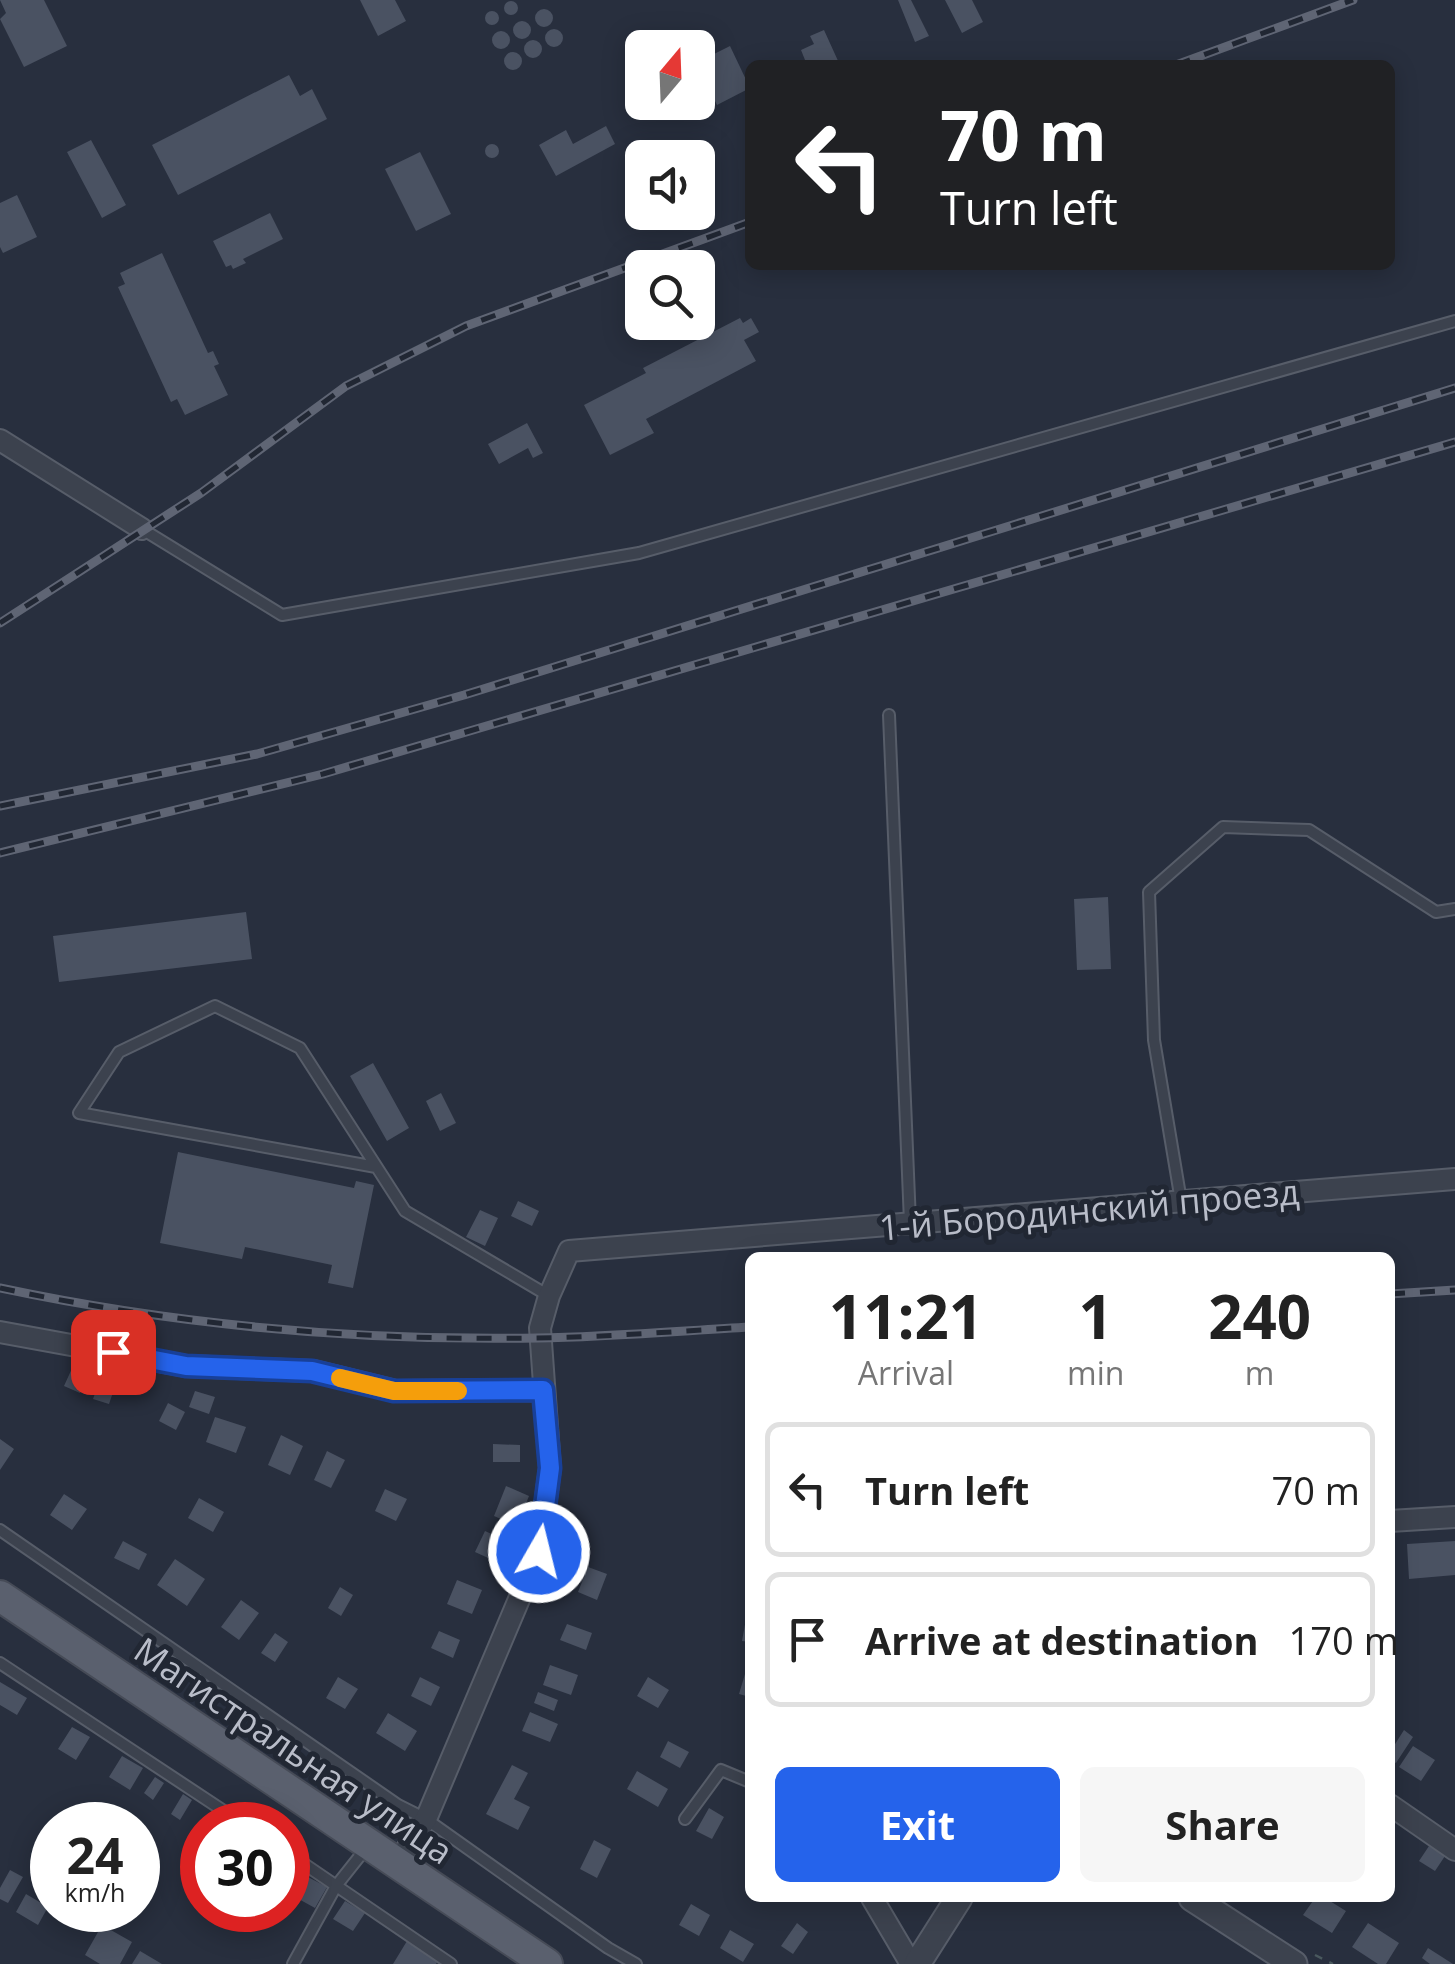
<!DOCTYPE html>
<html lang="en">
<head>
<meta charset="utf-8">
<style>
  :root { --surface:#fff; --page:#f6f6f6; --text:#222; --muted:#767676; --line:#e0e0e0; --accent:#2563eb }
  body { margin:0; font-family:"Open Sans",sans-serif; background:var(--page); color:var(--text); height:100vh; display:flex; flex-direction:column; font-size:38px; white-space:nowrap }
  * { box-sizing:border-box; margin:0 }
  p { font-size:32px; color:var(--muted) }
  .icon { flex:none; width:55px; height:55px; fill:none; stroke:currentColor; stroke-width:2; stroke-linecap:round; stroke-linejoin:round }
  .map { position:relative; flex:1; overflow:hidden }
  .side { position:absolute; left:745px; top:1252px; width:650px; height:650px; display:flex; flex-direction:column; background:var(--surface); border-radius:15px; box-shadow:0 5px 25px #0003 }
  .side>* { flex:none }
  .banner { position:absolute; left:745px; top:60px; width:650px; height:210px; border-radius:15px; box-shadow:0 5px 25px #0003; background:#202124; color:#fff; overflow:hidden }
  .needle { width:65px; rotate:19deg }
  .fabs { position:absolute; left:625px; top:30px; display:grid; gap:20px }
  .fabs a { display:grid; place-items:center; width:90px; height:90px; border-radius:15px; background:var(--surface); box-shadow:0 5px 25px #0003; font-size:50px }
  .speed { position:absolute; left:30px; top:1802px; display:flex; gap:20px; font-size:50px; font-weight:700; text-align:center }
  .speed>* { display:grid; place-content:center; width:130px; height:130px; border-radius:50%; background:var(--surface); box-shadow:0 5px 25px #0003; line-height:1 }
  .speed small { font-size:25px; font-weight:400 }
  .speed .limit { border:15px solid #d22; background:#fff; color:#111 }
  .pin { position:absolute; display:grid; place-items:center; width:85px; height:85px; color:#fff; margin:-42px; border-radius:20px; box-shadow:0 5px 15px #0006 }
  .me { position:absolute; width:110px; margin:-55px; rotate:8deg; stroke-linejoin:round; filter:drop-shadow(0 0 8px #0008) }
  .turn { display:flex; align-items:center; gap:35px; height:210px; padding:0 30px; font-size:45px }
  .turn .icon { width:130px; height:130px; stroke-width:2.5 }
  .turn b { display:block; font-size:70px; line-height:85px }
  .eta { display:flex; justify-content:space-evenly; align-items:center; height:170px; text-align:center }
  .eta b { font-size:60px; font-weight:700; line-height:70px }
  .button { display:flex; gap:20px; margin-top:auto; padding:20px 30px }
  .button a { flex:1; height:115px; border-radius:15px; background:var(--accent); color:#fff; font-size:40px; font-weight:700; line-height:115px; text-align:center }
  .button a+a { background:var(--page); color:var(--text) }
  ul { padding:0; list-style:none }
  li { display:flex; align-items:center; gap:30px; height:135px; margin:0 20px 15px; padding:0 10px; border:5px solid var(--line); border-radius:15px }
  li div { flex:1 }
  li b { display:block; font-size:38px }
  li em { font-style:normal }
  .map>svg:first-child { display:block }
</style>
</head>
<body>
<div class="map">
<svg width="1455" height="1964" viewBox="0 0 1455 1964">
  <rect width="100%" height="100%" fill="#282f3e"/>
  <!-- building -->
  <path fill="#4a5262" d="M0,0H44L67,46L24,67L0,19L6,13Z
    M360,0H395L406,21L378,36Z
    M898,0H911L929,36L915,42Z
    M945,0H972L983,22L962,33Z
    M504 8a7 7 0 1 1 14 0a7 7 0 1 1-14 0Z
    M535 18a9 9 0 1 1 18 0a9 9 0 1 1-18 0Z
    M485 18a7 7 0 1 1 14 0a7 7 0 1 1-14 0Z
    M513 30a9 9 0 1 1 18 0a9 9 0 1 1-18 0Z
    M545 38a9 9 0 1 1 18 0a9 9 0 1 1-18 0Z
    M824,30L839,63L807,65L801,50L814,44L810,36Z
    M492 40a9 9 0 1 1 18 0a9 9 0 1 1-18 0Z
    M524 49a9 9 0 1 1 18 0a9 9 0 1 1-18 0Z
    M730,46L750,88L717,105L710,91L714,89L700,61Z
    M504 61a9 9 0 1 1 18 0a9 9 0 1 1-18 0Z
    M289,75L300,96L312,89L327,119L178,195L152,145Z
    M606,126L615,144L556,176L539,145L566,130L573,144Z
    M91,140L126,205L102,218L67,152Z
    M485 151a7 7 0 1 1 14 0a7 7 0 1 1-14 0Z
    M420,152L451,214L416,231L385,169Z
    M17,195L37,237L3,253L0,247V203Z
    M270,213L283,239L243,259L246,263L233,269L231,265L226,267L213,241Z
    M162,253L208,353L213,351L219,364L214,366L228,395L185,415L177,399L171,402L118,287L125,284L120,273Z
    M740,318L743,323L751,318L759,332L744,340L756,361L646,419L654,433L610,455L584,405L646,373L643,368Z
    M527,423L543,453L533,458L528,448L499,464L488,444Z
    M1108,897L1111,969L1077,970L1074,899Z
    M246,912L252,959L59,982L53,936Z
    M373,1063L409,1128L387,1141L350,1076Z
    M441,1093L456,1123L440,1131L426,1101Z
    M178,1152L354,1188L356,1181L374,1185L353,1288L328,1283L332,1265L245,1247L242,1259L160,1243Z
    M518,1201L539,1211L532,1226L511,1216Z
    M480,1210L498,1218L485,1246L466,1237Z
    M74,1364L90,1371L80,1393L64,1386Z
    M104,1369L119,1375L109,1404L93,1399Z
    M195,1391L215,1397L209,1414L189,1407Z
    M168,1403L185,1412L176,1430L159,1421Z
    M215,1417L246,1427L236,1453L206,1442Z
    M281,1435L303,1446L290,1475L268,1465Z
    M0,1439L14,1449L0,1470Z
    M493,1444L520,1445V1462H493Z
    M327,1451L345,1460L331,1488L314,1480Z
    M506,1486L529,1496L517,1526L494,1516Z
    M385,1489L407,1499L396,1521L375,1511Z
    M64,1494L87,1509L72,1530L50,1515Z
    M199,1498L224,1512L213,1532L188,1518Z
    M485,1531L507,1541L497,1562L475,1552Z
    M123,1541L147,1554L139,1570L114,1558Z
    M1455,1541V1575L1409,1579L1407,1544Z
    M175,1559L205,1579L187,1606L157,1585Z
    M588,1567L607,1574L597,1600L578,1592Z
    M457,1580L482,1590L472,1614L447,1604Z
    M340,1587L353,1595L341,1616L328,1608Z
    M241,1600L259,1613L239,1640L221,1627Z
    M746,1619L750,1620V1642L742,1641Z
    M567,1624L592,1633L586,1650L560,1640Z
    M439,1631L460,1640L453,1658L431,1648Z
    M275,1633L288,1642L275,1662L261,1653Z
    M550,1665L578,1675L571,1695L543,1685Z
    M745,1674L750,1675V1697L739,1694Z
    M338,1677L358,1689L345,1709L326,1698Z
    M420,1677L440,1687L431,1706L411,1696Z
    M648,1677L669,1690L658,1708L637,1696Z
    M0,1682L27,1698L17,1715L0,1705Z
    M538,1692L558,1700L554,1711L534,1703Z
    M530,1712L558,1724L550,1742L522,1731Z
    M388,1713L417,1731L405,1751L376,1733Z
    M72,1727L90,1737L76,1760L58,1749Z
    M1404,1730L1413,1737L1396,1763L1390,1760V1752Z
    M668,1741L689,1752L680,1768L660,1757Z
    M1413,1746L1435,1760L1421,1781L1399,1767Z
    M122,1756L143,1768L130,1790L109,1777Z
    M512,1765L528,1773L514,1799L530,1807L518,1830L486,1814Z
    M637,1771L668,1789L658,1807L627,1789Z
    M155,1777L164,1783L153,1800L144,1793Z
    M183,1794L192,1800L180,1820L171,1814Z
    M709,1808L724,1817L712,1839L696,1831Z
    M594,1840L611,1849L597,1878L580,1869Z
    M1429,1846L1445,1856L1435,1871L1419,1861Z
    M10,1870L23,1877L8,1903L0,1899V1888Z
    M306,1876L327,1887L315,1908L295,1897Z
    M26,1894L48,1907L38,1925L16,1912Z
    M1315,1898H1325L1346,1911L1332,1933L1303,1915Z
    M345,1901L365,1913L353,1931L333,1919Z
    M691,1904L710,1915L699,1936L679,1925Z
    M80,1910H93L87,1920L77,1914Z
    M797,1923L808,1932L793,1954L781,1946Z
    M1368,1923L1399,1943L1386,1964H1378L1352,1947Z
    M102,1925L132,1942L120,1964H100L85,1955Z
    M730,1930L754,1944L743,1962L720,1948Z
    M407,1941L438,1960L436,1964H393Z
    M1428,1948L1453,1964H1430L1422,1958Z
    M140,1951L162,1964H132Z"/>
  <g fill="none" stroke-linecap="round" stroke-linejoin="round">
    <!-- service casing -->
    <g stroke="#575d69" stroke-width="14">
      <path id="service" d="M142,529L282,615L639,553L1455,321
        M889,715L910,1222
        M376,1167L79,1113L119,1052L215,1006L300,1048L405,1211L549,1296
        M1181,1201L1154,1040L1149,892L1223,827L1309,830L1436,912L1455,909
        M0,1530L398,1805L426,1819L608,1948L636,1964
        M0,1663L245,1825
        M685,1819L721,1770L750,1782
        M288,1853L451,1964
        M293,1964L336,1886L367,1847"/>
    </g>
    <!-- minor casing -->
    <g stroke="#575d69" stroke-width="24">
      <path id="minor" d="M0,440L142,529
        M0,1332L186,1366L313,1371L395,1391L543,1390
        M1390,1521L1455,1517
        M1390,1805L1455,1850
        M397,1864L426,1819L539,1552L550,1468L540,1328L549,1296L569,1251L1455,1179
        M872,1898L911,1964"/>
    </g>
    <!-- tertiary casing -->
    <g stroke="#575d69" stroke-width="29">
      <path id="tertiary" d="M1192,1898L1294,1964
        M917,1964L959,1898"/>
    </g>
    <!-- primary casing -->
    <g stroke="#464b57" stroke-width="34">
      <path id="primary" d="M0,1596L547,1964"/>
    </g>
    <!-- path -->
    <path stroke="#4a595e" stroke-width="2.5" stroke-dasharray="8 8" stroke-linecap="butt" d="M1315,1955L1333,1964"/>
    <!-- service -->
    <use href="#service" stroke="#3c424e" stroke-width="10"/>
    <!-- minor -->
    <use href="#minor" stroke="#3c424e" stroke-width="20"/>
    <!-- tertiary -->
    <use href="#tertiary" stroke="#3c424e" stroke-width="25"/>
    <!-- primary -->
    <use href="#primary" stroke="#5a606e" stroke-width="30"/>
    <!-- rail casing -->
    <g stroke="#5f6574" stroke-width="9">
      <path id="rail" d="M1176,65L1353,0
        M0,623L201,493L346,386L466,326L750,222
        M0,806L257,754L464,695L1455,388
        M0,853L323,774L1455,442
        M0,1288C175,1325 358,1341 537,1338C608,1337 679,1331 750,1327
        M1390,1294L1455,1290"/>
    </g>
    <!-- rail -->
    <use href="#rail" stroke="#212733" stroke-width="5" stroke-dasharray="15" stroke-linecap="butt"/>
  </g>
  <g fill="none" stroke-linecap="round" stroke-linejoin="round">
    <!-- route casing -->
    <g stroke="#184099" stroke-width="25">
      <path id="route" d="M113,1352L186,1366L312,1371L394,1391L543,1390L550,1468L539,1552"/>
    </g>
    <!-- route -->
    <use href="#route" stroke="#2563eb" stroke-width="18"/>
    <!-- slow -->
    <path stroke="#f59e0b" stroke-width="18" d="M340,1378L394,1391H458"/>
  </g>
  <g text-anchor="middle" dominant-baseline="central" stroke-width="10" stroke-linejoin="round" paint-order="stroke">
    <!-- street labels -->
    <g font-size="35" fill="#b9bdc9" stroke="#212733">
      <text transform="translate(1089 1209) rotate(-5)">1-й Бородинский проезд</text>
      <text transform="translate(294 1750) rotate(34)">Магистральная улица</text>
    </g>
  </g>
</svg>
<div class="fabs">
<a><svg class="needle" viewBox="-14 -14 28 28"><path d="M0-13l5 13h-10z" fill="#e53935"/><path d="M0 13l5-13h-10z" fill="#767676"/></svg></a>
<a><svg class="icon" aria-label="sound" viewBox="0 0 24 24"><path d="M4 9h4l5-4v14l-5-4H4zM17 9q2 3 0 6"/></svg></a>
<a><svg class="icon" aria-label="search" viewBox="0 0 24 24"><circle cx="10" cy="10" r="6"/><path d="M15 15l6 6"/></svg></a>
</div>
<div class="speed"><div>24<small>km/h</small></div><div class="limit">30</div></div>
<div class="pin" style="left:113px;top:1352px;background:#d93025"><svg class="icon" aria-label="arrive" viewBox="0 0 24 24"><path d="M6 21V4h12l-3 4 3 4H6"/></svg></div>
<svg class="me" style="left:539px;top:1552px" viewBox="-20 -20 40 40"><circle r="17" fill="#2563eb" stroke="#fff" stroke-width="3"/><path d="M0-11L8 9 0 5-8 9z" fill="#fff"/></svg>
<div class="banner">
<div class="turn"><svg class="icon" aria-label="left" viewBox="0 0 24 24"><path d="M17 20v-9H6M10 6l-5 5 5 5"/></svg><div><b>70 m</b>Turn left</div></div>
</div>
<section class="side">
<div class="eta">
<div><b>11:21</b><p>Arrival</p></div>
<div><b>1</b><p>min</p></div>
<div><b>240</b><p>m</p></div>
</div>
<ul>
<li><svg class="icon" aria-label="left" viewBox="0 0 24 24"><path d="M17 20v-9H6M10 6l-5 5 5 5"/></svg><div><b>Turn left</b></div><em>70 m</em></li>
<li><svg class="icon" aria-label="arrive" viewBox="0 0 24 24"><path d="M6 21V4h12l-3 4 3 4H6"/></svg><div><b>Arrive at destination</b></div><em>170 m</em></li>
</ul>
<div class="button"><a>Exit</a><a>Share</a></div>
</section>
</div>
</body>
</html>
